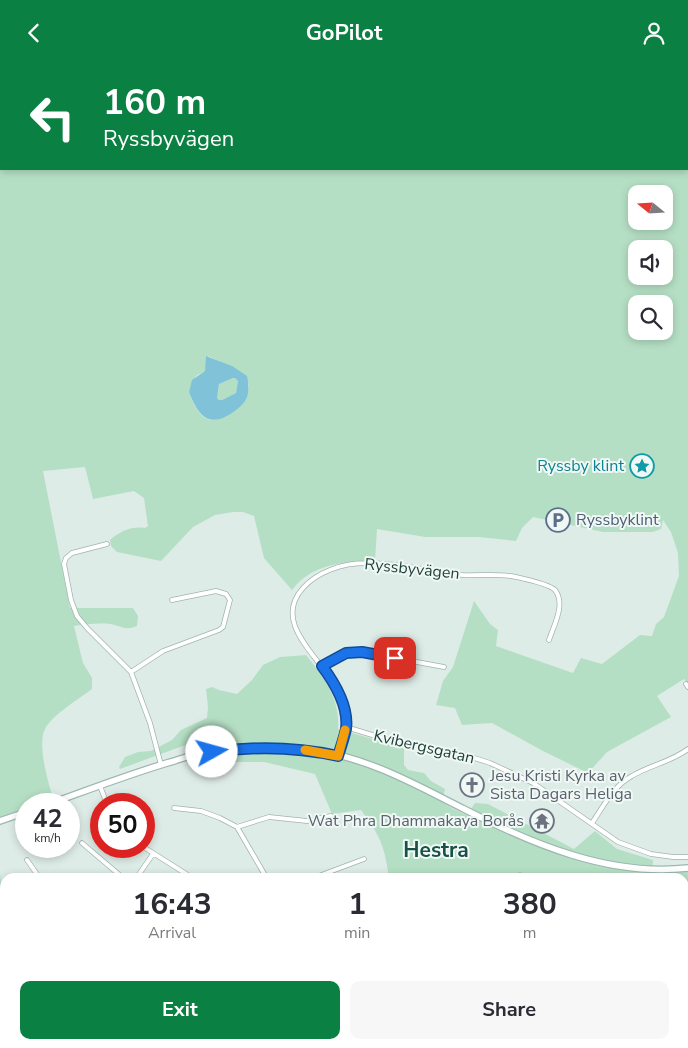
<!DOCTYPE html>
<html lang="en">
<head>
<meta charset="utf-8">
<style>
  :root { --surface:#fff; --page:#f7f7f7; --text:#2b2b33; --muted:#7c7c81; --accent:#0b8043 }
  body { margin:0; font-family:"Nunito Sans",sans-serif; background:var(--page); color:var(--text); height:100vh; display:flex; flex-direction:column; font-size:19px; white-space:nowrap }
  * { box-sizing:border-box; margin:0 }
  p { font-size:16px; color:var(--muted) }
  .icon { flex:none; width:28px; height:28px; fill:none; stroke:currentColor; stroke-width:2; stroke-linecap:round; stroke-linejoin:round }
  .map { position:relative; flex:1; overflow:hidden }
  .sheet { position:absolute; left:0px; top:808px; width:689px; height:176px; display:flex; flex-direction:column; background:var(--surface); border-radius:15px 15px 0 0; box-shadow:0 2px 8px #0003 }
  .sheet>* { flex:none }
  .top-card { position:absolute; left:0px; top:0px; width:689px; height:105px; box-shadow:0 2px 8px #0003; background:#0b8043; color:#fff; overflow:hidden }
  .needle { width:32px; rotate:288deg }
  .buttons { position:absolute; left:628px; top:120px; display:grid; gap:10px }
  .buttons a { display:grid; place-items:center; width:45px; height:45px; border-radius:10px; background:var(--surface); box-shadow:0 2px 8px #0003; font-size:25px }
  .speed { position:absolute; left:15px; top:728px; display:flex; gap:10px; font-size:25px; font-weight:700; text-align:center }
  .speed>* { display:grid; place-content:center; width:65px; height:65px; border-radius:50%; background:var(--surface); box-shadow:0 2px 8px #0003; line-height:1 }
  .speed small { font-size:12px; font-weight:400 }
  .speed .limit { border:8px solid #d22; background:#fff; color:#111 }
  .pin { position:absolute; display:grid; place-items:center; width:42px; height:42px; color:#fff; margin:-21px; border-radius:10px; box-shadow:0 2px 8px #0006 }
  .me { position:absolute; width:55px; margin:-28px; rotate:83deg; stroke-linejoin:round; filter:drop-shadow(0 0 4px #0008) }
  .turn { display:flex; align-items:center; gap:18px; height:105px; padding:0 20px; font-size:22px }
  .turn .icon { width:65px; height:65px; stroke-width:2.5 }
  .turn b { display:block; font-size:35px; line-height:42px }
  .eta { display:flex; justify-content:space-evenly; align-items:center; height:85px; text-align:center }
  .eta b { font-size:30px; font-weight:700; line-height:35px }
  .cta { display:flex; gap:10px; margin-top:auto; padding:10px 20px }
  .cta a { flex:1; height:58px; border-radius:10px; background:var(--accent); color:#fff; font-size:20px; font-weight:700; line-height:58px; text-align:center }
  .cta a+a { background:var(--page); color:var(--text) }
  header { display:flex; justify-content:space-between; align-items:center; height:65px; padding:0 20px; background:var(--accent); color:#fff; font-size:22px; font-weight:700 }
  .map>svg:first-child { display:block }
</style>
</head>
<body>
<header><svg class="icon" aria-label="back" viewBox="0 0 24 24"><path d="M15 5l-7 7 7 7"/></svg>GoPilot<svg class="icon" aria-label="person" viewBox="0 0 24 24"><circle cx="12" cy="8" r="4"/><path d="M4 21q1-7 8-7t8 7"/></svg></header>
<div class="map">
<svg width="688" height="983" viewBox="0 0 688 983">
  <rect width="100%" height="100%" fill="#deece7"/>
  <!-- green -->
  <path fill="#b5dfc4" fill-rule="evenodd" d="M0,0H688V618L684,614L657,631L671,652L607,687L588,708L543,686L492,658L462,660L455,643L436,640L443,616L453,602L474,536L490,559L498,565L496,581L573,608L581,593L602,599L640,570L652,571L656,559L664,552L679,511L678,488L671,467L663,455L661,464L653,467H603L533,452L522,463L516,476L479,472H425L377,464L375,496C345,496 311,499 292,525L264,493L254,451L243,447H233L215,450L193,462L161,496L117,487L111,481L110,475C120,466 132,461 145,463L148,461L144,433L134,426L93,434L85,402L43,406L70,543H133L138,551L137,561C125,566 122,561 110,559C99,558 86,559 74,561L83,598L92,613V624C79,634 52,650 45,664C37,679 48,717 53,733L38,739H26V743L0,752ZM1,1H688V104H1ZM636,129H664V156H636ZM636,184H664V211H636ZM636,239H664V266H636ZM208,291L219,296L249,319C248,334 244,340 232,348C207,364 198,351 189,327L196,311L205,306Z
    M233,313H235L238,316L236,328L222,335H219L217,333L219,319Z
    M306,590C324,613 340,632 338,664L404,683V700L408,705L424,708L431,716L445,724L442,737L453,744L467,750L475,738L488,739L574,784L595,766L617,784L653,795L652,808L688,807V863H684V812H389C384,780 381,772 361,745L332,749L315,709L264,697H200L203,691L200,682L191,678L120,704L119,702L125,692L138,687L151,686L172,675L181,665L207,653L208,642L206,624L212,622L219,625L237,629L252,615L263,600L280,592Z
    M0,808L1,818L5,823V979H135L126,983H0Z
    M265,979H344L351,983H265Z
    M375,979H424L429,983H361L375,982Z"/>
  <!-- water -->
  <path fill="#80c2d7" fill-rule="evenodd" d="M206,291L232,301L247,311C251,330 247,338 232,348C208,364 198,350 189,327L192,315L205,306ZM233,313H235L238,316L236,328L222,335H219L217,333L219,319Z"/>
  <g fill="none" stroke-linecap="round" stroke-linejoin="round">
    <!-- street casing -->
    <g stroke="#a1b4af" stroke-width="5.5">
      <path id="street" d="M107,479L72,488L66,493L64,499L71,535L77,551L87,563L131,607L150,658L161,700
        M321,601L346,588L362,587L444,602
        M131,607L163,586L219,565L223,562L230,535L226,529L216,526L172,535
        M686,619L688,622
        M346,662L392,676L465,690L490,698L533,718L618,777L651,789L673,792H688
        M338,691C341,679 347,666 346,654C344,638 336,622 327,609C310,584 275,554 303,523C317,507 343,498 365,498C397,497 430,507 463,510C480,511 498,508 516,512C525,514 549,519 555,525C566,539 554,560 549,575
        M100,721L107,739
        M174,743L201,746L220,753L237,762L266,812
        M592,758C603,742 614,720 632,711C650,700 671,697 688,684
        M237,762L269,752L307,756L331,751
        M82,778L122,812
        M142,781L191,812
        M27,795L39,812
        M520,810L521,812
        M137,812L153,789
        M316,812L364,794
        M684,826H688
        M684,939L688,941
        M235,979L239,983
        M581,979L582,983
        M629,979L631,983
        M275,983V979
        M553,983L557,979
        M638,983L645,979"/>
    </g>
    <!-- secondary casing -->
    <g stroke="#9cb8b1" stroke-width="8">
      <path id="secondary" d="M49,739C88,725 127,710 167,698C178,695 189,691 200,688C237,680 279,681 317,686C369,693 418,721 464,744C532,779 610,812 688,803
        M0,756L26,747"/>
    </g>
    <!-- street -->
    <use href="#street" stroke="#fff" stroke-width="4"/>
    <!-- secondary -->
    <use href="#secondary" stroke="#fff" stroke-width="5.5"/>
  </g>
  <g fill="none" stroke-linecap="round" stroke-linejoin="round">
    <!-- route casing -->
    <g stroke="#114b97" stroke-width="12">
      <path id="route" d="M212,687C255,681 297,682 338,691C341,682 344,673 346,664C349,642 334,617 322,601L346,588L362,587L395,593"/>
    </g>
    <!-- route -->
    <use href="#route" stroke="#1a73e8" stroke-width="9"/>
    <!-- slow -->
    <path stroke="#f59e0b" stroke-width="9" d="M305,685L338,691L345,665"/>
  </g>
  <!-- icons -->
  <defs>
    <g id="sight-ring" transform="scale(1.25)"><circle r="9.5" fill="#eff8f4" stroke="#0f9aa8" stroke-width="1.5"/><path d="M0-6L1.8-2.2L6-1.7L2.9 1.2L3.7 5.4L0 3.3L-3.7 5.4L-2.9 1.2L-6-1.7L-1.8-2.2Z" fill="#0f9aa8"/></g>
    <g id="parking-ring" transform="scale(1.25)"><circle r="9.5" fill="#eff8f4" stroke="#5c6f8a" stroke-width="1.5"/><path d="M-3.5-5.5H1a3.5 3.5 0 0 1 0 7H-1V5.5H-3.5ZM-1-3.4V-.6H.8a1.4 1.4 0 0 0 0-2.8Z" fill="#5c6f8a"/></g>
    <g id="church-ring" transform="scale(1.25)"><circle r="9.5" fill="#eff8f4" stroke="#6b7280" stroke-width="1.5"/><path d="M-1.2-6h2.4v3.5h3.3v2.4h-3.3V6h-2.4V-.1h-3.3v-2.4h3.3Z" fill="#6b7280"/></g>
    <g id="temple-ring" transform="scale(1.25)"><circle r="9.5" fill="#eff8f4" stroke="#6b7280" stroke-width="1.5"/><path d="M0-6L5-2H3V0L6.5 2.5H4V6H1.5V3h-3V6H-4V2.5H-6.5L-3 0V-2H-5Z" fill="#6b7280"/></g>
  </defs>
  <g fill-rule="evenodd">
    <use href="#sight-ring" x="642" y="401"/>
    <use href="#parking-ring" x="558" y="455"/>
    <use href="#church-ring" x="472" y="720"/>
    <use href="#temple-ring" x="542" y="756"/>
  </g>
  <g text-anchor="middle" dominant-baseline="central" stroke-width="4" stroke-linejoin="round" paint-order="stroke">
    <!-- culture labels -->
    <g font-size="16" fill="#0d838f" stroke="#eff8f4" text-anchor="end">
      <text x="624" y="401">Ryssby klint</text>
    </g>
    <!-- service labels -->
    <g font-size="16" fill="#4e5e75" stroke="#eff8f4" text-anchor="start">
      <text x="576" y="455">Ryssbyklint</text>
    </g>
    <!-- street labels -->
    <g font-size="16" fill="#1e3d37" stroke="#eff8f4">
      <text transform="translate(412 504) rotate(6)">Ryssbyvägen</text>
      <text transform="translate(424 682) rotate(13)">Kvibergsgatan</text>
    </g>
    <!-- worship labels -->
    <g font-size="16" fill="#5b616d" stroke="#eff8f4" text-anchor="start">
      <text x="490" y="711">Jesu Kristi Kyrka av<tspan x="490" dy="18">Sista Dagars Heliga</tspan></text>
      <text x="524" y="756" text-anchor="end">Wat Phra Dhammakaya Borås</text>
    </g>
    <!-- district labels -->
    <g font-size="21" font-weight="bold" fill="#185148" stroke="#eff8f4">
      <text x="436" y="785">Hestra</text>
    </g>
  </g>
</svg>
<div class="buttons">
<a><svg class="needle" viewBox="-14 -14 28 28"><path d="M0-13l5 13h-10z" fill="#e53935"/><path d="M0 13l5-13h-10z" fill="#7c7c81"/></svg></a>
<a><svg class="icon" aria-label="sound" viewBox="0 0 24 24"><path d="M4 9h4l5-4v14l-5-4H4zM17 9q2 3 0 6"/></svg></a>
<a><svg class="icon" aria-label="search" viewBox="0 0 24 24"><circle cx="10" cy="10" r="6"/><path d="M15 15l6 6"/></svg></a>
</div>
<div class="speed"><div>42<small>km/h</small></div><div class="limit">50</div></div>
<div class="pin" style="left:395px;top:593px;background:#d93025"><svg class="icon" aria-label="arrive" viewBox="0 0 24 24"><path d="M6 21V4h12l-3 4 3 4H6"/></svg></div>
<svg class="me" style="left:212px;top:687px" viewBox="-20 -20 40 40"><circle r="19" fill="#fff"/><path d="M0-13L10 11 0 6-10 11z" fill="#1a73e8"/></svg>
<div class="top-card">
<div class="turn"><svg class="icon" aria-label="left" viewBox="0 0 24 24"><path d="M17 20v-9H6M10 6l-5 5 5 5"/></svg><div><b>160 m</b>Ryssbyvägen</div></div>
</div>
<section class="sheet">
<div class="eta">
<div><b>16:43</b><p>Arrival</p></div>
<div><b>1</b><p>min</p></div>
<div><b>380</b><p>m</p></div>
</div>
<div class="cta"><a>Exit</a><a>Share</a></div>
</section>
</div>
</body>
</html>
